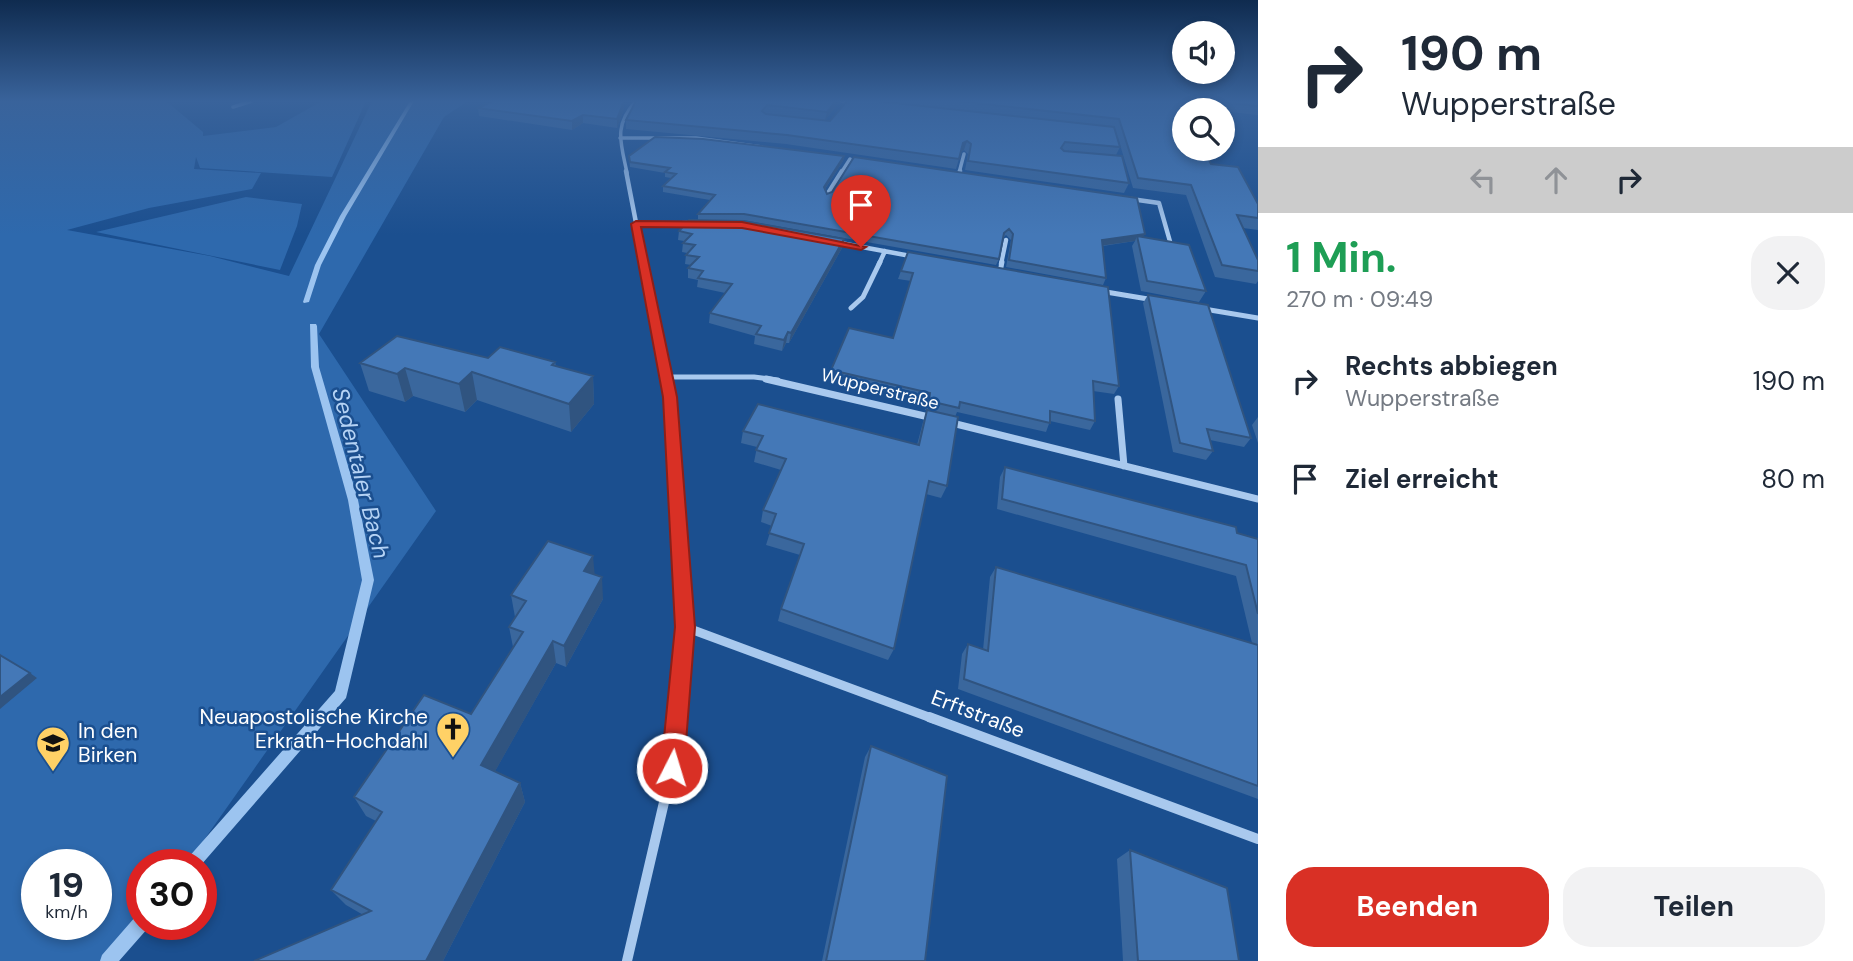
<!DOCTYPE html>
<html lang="de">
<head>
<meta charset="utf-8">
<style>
  :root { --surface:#fff; --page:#f2f2f3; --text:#1f2937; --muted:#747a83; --accent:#d93025 }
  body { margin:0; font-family:"DM Sans",sans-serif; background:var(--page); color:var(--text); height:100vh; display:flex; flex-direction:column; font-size:26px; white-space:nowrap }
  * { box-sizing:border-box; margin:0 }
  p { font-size:23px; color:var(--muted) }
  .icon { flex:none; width:38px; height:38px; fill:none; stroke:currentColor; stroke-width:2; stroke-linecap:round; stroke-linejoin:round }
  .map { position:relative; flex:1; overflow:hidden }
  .sheet { display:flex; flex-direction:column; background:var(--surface); width:595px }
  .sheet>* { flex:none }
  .hud { background:#fff; color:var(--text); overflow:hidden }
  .tools { position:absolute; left:1172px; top:21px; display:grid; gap:14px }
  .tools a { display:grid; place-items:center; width:63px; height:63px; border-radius:50%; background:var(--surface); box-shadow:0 4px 10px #0003; font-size:35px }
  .speed { position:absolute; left:21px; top:849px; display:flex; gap:14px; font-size:35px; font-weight:700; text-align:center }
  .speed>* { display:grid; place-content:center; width:91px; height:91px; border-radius:50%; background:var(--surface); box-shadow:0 4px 10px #0003; line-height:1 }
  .speed small { font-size:18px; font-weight:400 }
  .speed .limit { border:10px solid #d22; background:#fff; color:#111 }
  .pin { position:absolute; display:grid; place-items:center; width:60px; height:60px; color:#fff; margin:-72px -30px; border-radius:50% 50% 50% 0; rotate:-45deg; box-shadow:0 0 7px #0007 }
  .pin .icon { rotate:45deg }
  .me { position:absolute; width:77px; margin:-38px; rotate:5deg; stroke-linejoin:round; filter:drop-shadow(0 0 5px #0008) }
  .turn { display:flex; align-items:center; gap:24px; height:147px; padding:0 28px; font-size:32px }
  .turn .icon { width:91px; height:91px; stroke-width:2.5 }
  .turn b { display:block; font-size:49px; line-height:60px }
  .lanes { display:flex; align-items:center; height:66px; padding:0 28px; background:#0003; justify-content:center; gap:35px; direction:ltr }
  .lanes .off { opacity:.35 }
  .round { display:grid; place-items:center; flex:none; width:74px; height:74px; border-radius:28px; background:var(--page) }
  .head { display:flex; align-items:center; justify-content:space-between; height:119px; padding:0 28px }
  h1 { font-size:42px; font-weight:700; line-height:52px; color:#1e9e55 }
  .cta { display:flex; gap:14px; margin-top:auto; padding:14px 28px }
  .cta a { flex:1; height:80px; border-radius:28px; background:var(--accent); color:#fff; font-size:28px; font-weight:700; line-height:80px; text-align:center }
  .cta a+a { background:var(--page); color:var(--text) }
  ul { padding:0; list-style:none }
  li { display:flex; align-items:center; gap:21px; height:98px; padding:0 28px }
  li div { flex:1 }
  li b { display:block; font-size:26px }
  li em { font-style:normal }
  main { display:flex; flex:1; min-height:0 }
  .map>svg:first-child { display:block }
</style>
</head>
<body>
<main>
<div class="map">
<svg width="1258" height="961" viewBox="0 0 1258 961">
  <rect width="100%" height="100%" fill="#1b4f8f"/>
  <!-- green -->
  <path fill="#2e69ad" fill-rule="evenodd" d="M0,101H166L203,132V136L276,127L322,101H366L332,177L200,168L196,157L194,169L261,173L252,189L149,208L67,230L210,256L289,276L372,101H468L444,117L319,334L436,511L187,864H142V924H145L119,961H0ZM37,864H96V924H37Z
    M246,197L302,204L297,226L280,270L96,232Z"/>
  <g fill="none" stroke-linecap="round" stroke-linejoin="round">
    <!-- stream -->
    <path fill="#9cc4f0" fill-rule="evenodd" d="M410,101H414L346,216L321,265L309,302L304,303L303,302L315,265L340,216Z
      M310,324H316L317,326L319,367L358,500L374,580L347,694L346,698L201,865L184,864L187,859L335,691L362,580L348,500L311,367Z
      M142,914V924H149L148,928L119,961H100L102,955L136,916Z"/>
    <!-- minor-far5 -->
    <path stroke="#a9c9ee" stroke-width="3.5" d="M841,101L854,102
      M233,107L252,101
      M620,138H696L762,147
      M627,173C621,143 613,126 636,101
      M841,173L850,159
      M959,173L964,154"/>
    <!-- minor-far4 -->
    <path stroke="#a9c9ee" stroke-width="4.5" d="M626,171L644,264
      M959,174L960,171
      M827,195L842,171
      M1131,199L1159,203L1171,245
      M636,224L695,223
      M835,242L916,257
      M879,264L885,251
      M1001,264L1006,240"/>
    <!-- minor-far3 -->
    <path stroke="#a9c9ee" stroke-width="5" d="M644,262L667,380
      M1000,272L1002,262
      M1100,291L1154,300
      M851,308L863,297L880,262
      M1204,309L1258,318
      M666,377H754L778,380"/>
    <!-- minor-far2 -->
    <path stroke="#a9c9ee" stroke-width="7" d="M666,379L679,529
      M766,379L933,418
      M1118,399L1124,466
      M948,422L1258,499"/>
    <!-- minor-far1 -->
    <path stroke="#a9c9ee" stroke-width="9" d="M685,627L934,719
      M677,719L685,627L679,527"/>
    <!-- minor -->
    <path stroke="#a9c9ee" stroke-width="10" d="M929,717L1258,839
      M627,961L672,768L677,717"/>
  </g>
  <!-- wall -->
  <path fill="#3a679d" d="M636,101H839L838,104L825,120L830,121L1009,115L883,101H1258V115L1185,107L1211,164L1258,204V230L1243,228L1258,260V281L1256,284L1215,277L1186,195L1133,188L1115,128L1120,147L1116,155L1129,183L1124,193L965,170L968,154L964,150L961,152L956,169L786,144L626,129V120Z
    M478,108L624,109L617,128L583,123L572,130L479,116Z
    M629,156H844L843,161L825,189L827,194L1143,237L1206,291L1199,302L1141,291L1132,246L1135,241L1103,246L1106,278L1103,285L1006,267L1011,240L1006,235L1003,238L999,259L996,265L743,220H698V214L710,200L663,192V186L671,178L665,177V173L630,167Z
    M679,231L844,239L842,248L789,343H786L782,351L754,344L755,336L709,323L710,313L725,293L697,287L698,280L688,278V268L691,265L685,264L686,255L687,253L682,252L683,243L684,241L678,240Z
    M908,252L1119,386L1114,394L1093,391L1095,421L1090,430L1050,421L1046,432L957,412L955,417L947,486L941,498L926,494L894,649L888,660L778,621L781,609L800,555L766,545L772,526L761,522L763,510L781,470L754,462L757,447L741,443L743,431L917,445L923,422L927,410H925L927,402L829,378L831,370L893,338L911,281L898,279Z
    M1148,295L1251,438L1244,447L1210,440L1213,451L1206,460L1173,452L1143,303Z
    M488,358L555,362L556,366L593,376L594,404L571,432L477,400L465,412L413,396L405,402L369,391L360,363Z
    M1258,417V443L1252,425Z
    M1005,467L1258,539V799L958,689L962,654L968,644L983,650L990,577L996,567L1252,643L1236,576L997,509L1000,477Z
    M594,575L603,599L566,667L556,663L495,771L520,783L525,802L443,961L346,905L331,890L376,821L366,816L354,797L471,714L513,647L509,627L515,617L511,595Z
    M871,746L925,961H822L865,757Z
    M1130,850L1239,961H1123L1117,859Z"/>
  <!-- shaded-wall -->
  <path fill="#305480" d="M624,101V109L617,128V119Z
    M835,101H839L838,104L825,120L827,112Z
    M583,115V123L572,130V121Z
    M967,141L964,150L960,152L963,143Z
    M844,156L843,161L823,192L824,187Z
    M1145,234L1142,240L1137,236L1135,241L1099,246L1102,240Z
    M844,239L842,248L789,343L791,333Z
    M788,332L786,343L782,351L784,340Z
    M405,368L413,396L405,402L397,374Z
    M472,372L477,400L465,412L459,384Z
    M593,376L594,404L571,432L569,404Z
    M593,556L595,578L584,571Z
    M602,577L603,599L566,667L564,646Z
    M553,641L556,663L488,784L481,765Z
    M30,673L37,678L0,709V697Z
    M520,783L525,802L443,961H426Z"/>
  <!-- building -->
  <path fill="#4478b7" stroke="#305480" stroke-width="2" d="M493,101H624L617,119L583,115L572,121L478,108Z
    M636,101H836L827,112L767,105L762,111L766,114L830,121L847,101H876L1114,127L1120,147L1065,142L1061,148L1064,151L1122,156L1129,183L968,161L971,144L967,141L963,143L959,159L787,135L626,120Z
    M956,101H1182L1186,110H1185V149H1204L1211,164L1238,167L1258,204V218L1237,215L1258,260V271L1222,265L1191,185L1138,178L1119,119Z
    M1209,101H1258V106Z
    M655,137L703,139L844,156L824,187L827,194L832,192L854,157L1137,198L1145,234L1102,240L1106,278L1009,260L1013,234L1009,229L1004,233L999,259L744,214H698L715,195L663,186L676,174L665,172L670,168L630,162L629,156Z
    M689,220L743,221L844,239L791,333L788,332L784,340L756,334L761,326L710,313L732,284L698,278L703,271L688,268L699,257L686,255L695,245L683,243L692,234L679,231Z
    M1137,236L1189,245L1206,291L1147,281Z
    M908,252L1108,287L1119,386L1093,381L1095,421L1050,411V423L960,402L959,408L929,401L930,393L831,370L849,328L893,338L913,273L901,271Z
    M1148,295L1208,305L1251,438L1207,429L1213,451L1180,443Z
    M397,336L488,358L500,347L555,362L552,365L593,376L569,404L472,372L459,384L405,368L397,374L360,363Z
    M758,404L919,445L927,410L958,417L947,486L929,481L894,649L781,609L804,544L769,533L776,514L763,510L786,459L756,450L763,436L743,431Z
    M1005,467L1236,527L1237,533L1258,539V614L1246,565L1002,499Z
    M548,541L593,556L584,571L602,577L564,646L553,641L481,765L520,783L426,961H254L371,911L331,890L382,812L354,797L424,695L471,714L523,632L509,627L526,601L511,595Z
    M996,567L1258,645V786L964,679L968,644L988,651Z
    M0,655L30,673L0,697Z
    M871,746L947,776L925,961H826Z
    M1130,850L1227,888L1239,961H1138Z"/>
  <!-- sky -->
  <linearGradient id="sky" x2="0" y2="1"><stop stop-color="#0f2b4f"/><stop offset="0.43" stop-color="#39639b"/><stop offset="1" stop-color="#39639b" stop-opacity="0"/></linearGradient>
  <rect width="1258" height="235" fill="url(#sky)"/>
  <!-- route -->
  <path fill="#d93025" stroke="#8d1f18" stroke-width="2" d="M636,221L742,222L866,247L861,250L742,228L641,227L677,397L695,627L684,768L680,776L672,780L664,776L661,768L675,627L663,397L631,224Z"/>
  <!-- icons -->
  <defs>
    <g id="church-pin" transform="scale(1.75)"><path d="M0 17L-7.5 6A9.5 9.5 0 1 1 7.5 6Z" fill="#ffd166" stroke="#1b4f8f"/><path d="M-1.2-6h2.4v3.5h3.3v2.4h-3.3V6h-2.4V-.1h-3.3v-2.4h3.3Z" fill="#111"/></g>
    <g id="school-pin" transform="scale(1.75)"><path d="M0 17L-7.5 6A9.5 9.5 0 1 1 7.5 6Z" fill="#ffd166" stroke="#1b4f8f"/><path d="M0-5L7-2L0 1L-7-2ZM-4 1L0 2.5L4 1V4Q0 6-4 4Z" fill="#111"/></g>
  </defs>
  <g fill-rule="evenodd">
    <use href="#church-pin" x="453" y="729"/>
    <use href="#school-pin" x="53" y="743"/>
  </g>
  <g text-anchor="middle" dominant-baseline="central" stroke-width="5" stroke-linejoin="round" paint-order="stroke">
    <!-- street labels -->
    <g font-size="18" fill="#fff" stroke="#1b4f8f">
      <text transform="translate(880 389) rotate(14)">Wupperstraße</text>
    </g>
    <!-- near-street labels -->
    <g font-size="21" fill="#fff" stroke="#1b4f8f">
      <text transform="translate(978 714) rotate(21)">Erftstraße</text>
    </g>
    <!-- near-poi labels -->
    <g font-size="21" fill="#fff" stroke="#1b4f8f" text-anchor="end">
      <text x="428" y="717">Neuapostolische Kirche<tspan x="428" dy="24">Erkrath-Hochdahl</tspan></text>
      <text x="78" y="731" text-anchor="start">In den<tspan x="78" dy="24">Birken</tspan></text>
    </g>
    <!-- near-water labels -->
    <g font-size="23" font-style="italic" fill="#b5d3f5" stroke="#1b4f8f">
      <text transform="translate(361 473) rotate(76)">Sedentaler Bach</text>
    </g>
  </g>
</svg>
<div class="tools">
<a><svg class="icon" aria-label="sound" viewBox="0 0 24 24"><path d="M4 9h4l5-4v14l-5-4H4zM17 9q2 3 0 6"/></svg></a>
<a><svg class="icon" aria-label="search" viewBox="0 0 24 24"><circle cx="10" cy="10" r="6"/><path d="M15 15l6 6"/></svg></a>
</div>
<div class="speed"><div>19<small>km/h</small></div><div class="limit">30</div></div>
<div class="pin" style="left:861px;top:247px;background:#d93025"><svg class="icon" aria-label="arrive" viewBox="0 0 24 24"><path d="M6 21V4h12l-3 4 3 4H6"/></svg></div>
<svg class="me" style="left:672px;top:768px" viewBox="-20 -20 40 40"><circle r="17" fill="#d93025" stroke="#fff" stroke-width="3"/><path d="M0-11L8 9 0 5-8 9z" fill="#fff"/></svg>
</div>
<section class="sheet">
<div class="hud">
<div class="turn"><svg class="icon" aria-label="right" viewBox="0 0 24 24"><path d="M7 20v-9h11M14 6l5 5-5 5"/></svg><div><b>190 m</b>Wupperstraße</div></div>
<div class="lanes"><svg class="icon off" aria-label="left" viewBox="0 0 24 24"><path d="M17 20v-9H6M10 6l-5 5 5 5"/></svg><svg class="icon off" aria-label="ahead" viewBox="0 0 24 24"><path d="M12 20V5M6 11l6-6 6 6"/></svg><svg class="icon" aria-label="right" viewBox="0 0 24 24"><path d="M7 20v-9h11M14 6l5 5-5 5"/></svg></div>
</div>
<div class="head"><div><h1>1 Min.</h1><p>270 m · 09:49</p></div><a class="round"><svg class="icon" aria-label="close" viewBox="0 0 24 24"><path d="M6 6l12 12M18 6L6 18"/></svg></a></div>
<ul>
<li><svg class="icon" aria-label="right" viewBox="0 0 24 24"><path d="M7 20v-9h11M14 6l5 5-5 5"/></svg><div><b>Rechts abbiegen</b><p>Wupperstraße</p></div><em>190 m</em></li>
<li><svg class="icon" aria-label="arrive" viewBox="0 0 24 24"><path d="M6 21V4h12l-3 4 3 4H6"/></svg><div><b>Ziel erreicht</b></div><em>80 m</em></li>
</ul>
<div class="cta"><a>Beenden</a><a>Teilen</a></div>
</section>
</main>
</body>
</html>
